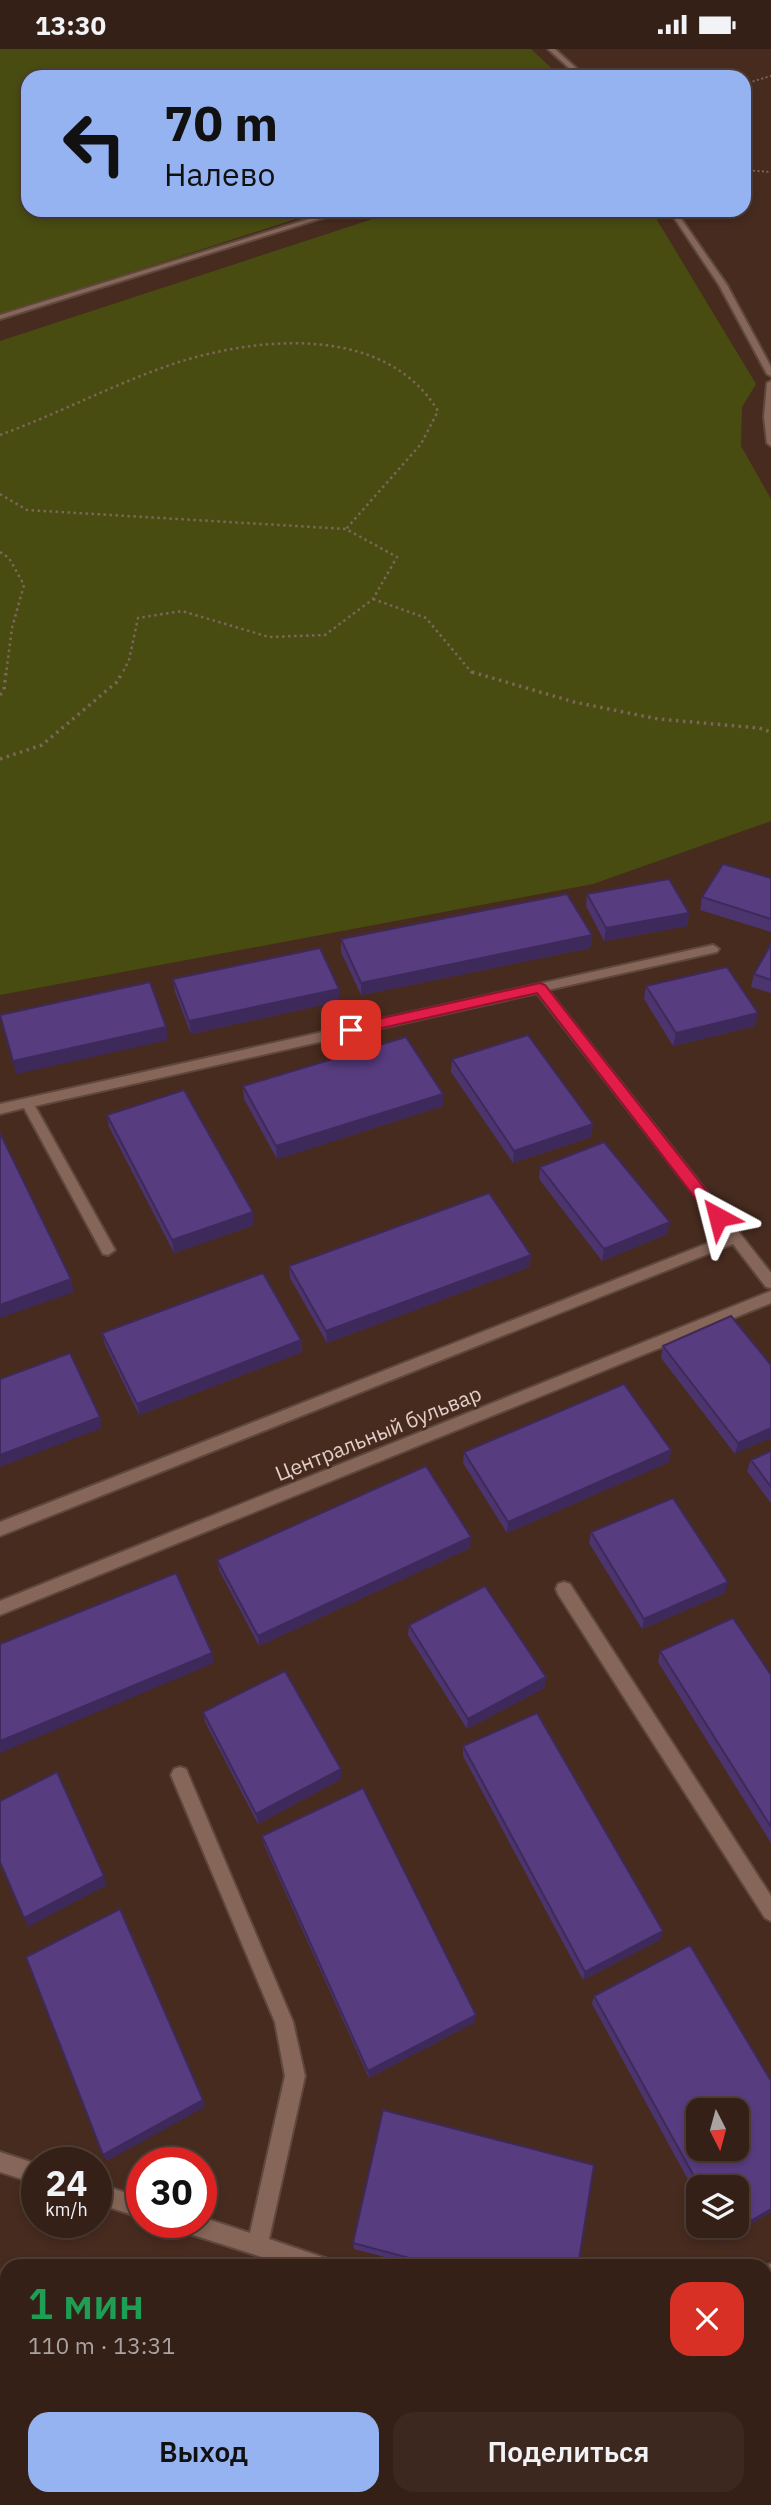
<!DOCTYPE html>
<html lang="ru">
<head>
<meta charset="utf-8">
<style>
  :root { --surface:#352017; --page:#3d2820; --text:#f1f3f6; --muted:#aaa3a1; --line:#4f3e36; --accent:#95b2f1 }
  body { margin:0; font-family:"IBM Plex Sans",sans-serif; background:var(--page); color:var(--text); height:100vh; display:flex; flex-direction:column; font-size:26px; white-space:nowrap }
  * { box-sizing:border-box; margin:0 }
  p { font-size:23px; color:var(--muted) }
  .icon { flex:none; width:38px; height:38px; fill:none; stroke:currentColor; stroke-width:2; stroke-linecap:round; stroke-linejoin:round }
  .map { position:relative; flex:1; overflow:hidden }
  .details { position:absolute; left:0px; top:2210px; width:772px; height:247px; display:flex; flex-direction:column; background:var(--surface); border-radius:21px 21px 0 0; box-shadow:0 4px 10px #0003,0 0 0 2px var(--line) }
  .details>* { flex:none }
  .guide { position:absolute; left:21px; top:21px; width:730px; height:147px; border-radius:21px; box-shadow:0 4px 10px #0003,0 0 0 2px var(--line); background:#95b2f1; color:#111; overflow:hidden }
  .needle { width:46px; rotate:174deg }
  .controls { position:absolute; left:686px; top:2049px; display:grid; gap:14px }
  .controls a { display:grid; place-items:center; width:63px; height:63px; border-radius:14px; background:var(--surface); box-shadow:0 4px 10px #0003,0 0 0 2px var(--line); font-size:35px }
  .speed { position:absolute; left:21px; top:2098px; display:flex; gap:14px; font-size:35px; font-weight:700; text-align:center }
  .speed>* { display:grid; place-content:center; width:91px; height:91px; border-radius:50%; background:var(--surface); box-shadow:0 4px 10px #0003,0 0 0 2px var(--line); line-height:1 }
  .speed small { font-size:18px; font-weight:400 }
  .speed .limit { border:10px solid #d22; background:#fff; color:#111 }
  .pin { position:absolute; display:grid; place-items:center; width:60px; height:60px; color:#fff; margin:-30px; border-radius:14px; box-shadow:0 4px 10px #0006 }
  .me { position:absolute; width:77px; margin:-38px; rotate:322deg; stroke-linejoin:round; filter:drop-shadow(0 0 5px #0008) }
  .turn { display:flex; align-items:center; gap:24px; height:147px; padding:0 28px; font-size:32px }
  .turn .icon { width:91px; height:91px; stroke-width:2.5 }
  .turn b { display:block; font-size:49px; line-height:60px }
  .round { display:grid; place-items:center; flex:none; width:74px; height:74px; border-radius:21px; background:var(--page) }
  .headline { display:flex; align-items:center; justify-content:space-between; height:119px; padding:0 28px }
  h1 { font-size:42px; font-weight:600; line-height:52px; color:#1e9e55 }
  .button { display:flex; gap:14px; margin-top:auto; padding:14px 28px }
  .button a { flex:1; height:80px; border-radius:21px; background:var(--accent); color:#111; font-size:28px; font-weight:600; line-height:80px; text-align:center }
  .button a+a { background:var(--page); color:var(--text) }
  .status { display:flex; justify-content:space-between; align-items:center; height:49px; padding:0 35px; background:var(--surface); direction:ltr }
  .status svg { height:19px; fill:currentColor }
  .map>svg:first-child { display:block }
</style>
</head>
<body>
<div class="status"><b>13:30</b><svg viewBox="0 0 49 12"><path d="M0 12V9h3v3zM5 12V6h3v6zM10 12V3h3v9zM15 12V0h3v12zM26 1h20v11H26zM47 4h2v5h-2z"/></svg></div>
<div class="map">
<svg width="771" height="2456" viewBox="0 0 771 2456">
  <rect width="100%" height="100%" fill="#472b1f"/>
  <!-- green -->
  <path fill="#484c11" d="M0,0H531L561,28H28V161H323L0,266Z
    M400,161H651L756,335L742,358L741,397L771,450V772L593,835L0,946V292Z"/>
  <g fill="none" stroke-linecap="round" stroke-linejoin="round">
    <!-- service casing -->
    <g stroke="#5e473d" stroke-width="4">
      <path id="service" d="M574,2450H596L595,2456H573Z"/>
    </g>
    <!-- minor casing -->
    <g stroke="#5e473d" stroke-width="4">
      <path id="minor" d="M548,0H555L586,28H579Z
        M338,161H348L0,270V266Z
        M669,161H675L727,236L771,318V327L767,325L719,236Z
        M771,332V397L767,394L764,368L767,334Z
        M713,896L719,900L717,903L548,941L771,1224V1239L766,1238L733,1195L0,1487V1473L726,1187L537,944L35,1057L115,1201L108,1206L103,1205L24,1059L0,1065V1055Z
        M771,1242V1254L0,1566V1552Z
        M564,1533L570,1535L771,1847V1872L765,1869L558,1545L556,1540L558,1535Z
        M180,1718L186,1720L293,1973L305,2027L269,2190L328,2210L331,2217H290L187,2184L180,2181L177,2174H201V2168L250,2184L285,2027L275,1973L171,1726L174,1720Z
        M0,2103L37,2115V2135L0,2123Z
        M96,2134L142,2149V2169L96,2154Z
        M771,2215V2236L765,2238V2217Z"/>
    </g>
    <!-- path-far2 -->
    <path stroke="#7d655a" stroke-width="2" stroke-dasharray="2 2.5" stroke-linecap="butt" d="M744,35L771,27
      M744,121L771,123"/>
    <!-- path-far1 -->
    <path stroke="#7d655a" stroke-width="2.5" stroke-dasharray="2.5 3.5" stroke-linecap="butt" d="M0,386C60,364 118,333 179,313C262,287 386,276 438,362L421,395L346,480
      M0,445L27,461L346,480L397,508L373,550L325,586L269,588L182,562L138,569L129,611L122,625
      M0,503L9,509L24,536L12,579L6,625
      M373,550L426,569L473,625"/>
    <!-- path -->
    <path stroke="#7d655a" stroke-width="3.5" stroke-dasharray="2.5 4.5" stroke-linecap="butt" d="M472,623L574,653L658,670L759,679L771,683
      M0,646L4,641L6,623
      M0,710L42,696L118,632L122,623"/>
    <!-- service -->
    <use href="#service" fill="#866658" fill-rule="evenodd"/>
    <!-- minor -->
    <use href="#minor" fill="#866658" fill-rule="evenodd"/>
  </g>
  <!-- wall -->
  <path fill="#4c346e" d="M771,829V883L700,861L702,848Z
    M587,845L689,864L687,877L604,892L586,857Z
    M592,886L590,899L361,946L341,903V890Z
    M771,895V944L751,938L754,925Z
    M173,930L340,952L191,985L175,943Z
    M646,937L755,977L673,997L644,950Z
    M452,1010L591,1088L513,1114L451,1023Z
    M243,1037L443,1057L277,1110L244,1050Z
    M107,1066L254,1176L174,1204L109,1078Z
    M540,1118L667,1185L602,1212L539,1130Z
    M531,1206L529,1218L327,1294L290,1229L289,1217Z
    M102,1284L301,1291L302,1303L139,1366L105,1296Z
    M663,1297L771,1316L735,1405L661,1309Z
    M671,1401L669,1413L507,1484L463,1414L464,1403Z
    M771,1402V1454L747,1422L751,1411Z
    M591,1483L725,1544L642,1580L589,1494Z
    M470,1499L259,1597L219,1521L217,1511Z
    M409,1576L546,1628L544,1639L467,1680L408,1586Z
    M660,1602L771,1626V1794L658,1613Z
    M203,1663L341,1730L258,1775L205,1673Z
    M463,1697L663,1882L660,1891L583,1931L463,1707Z
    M262,1787L475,1973L369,2029L264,1796Z
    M594,1947L771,2163L722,2192L714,2177H737V2138H698V2149L592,1955Z
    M353,2194L578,2217H419L354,2200Z
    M0,2225L7,2227V2379L0,2377Z
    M771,2413V2456H757L754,2450H765V2417Z
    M196,2450H535L534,2456H212Z"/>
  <!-- shaded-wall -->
  <path fill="#3e2a5a" d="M689,864L687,877L604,892L606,879Z
    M592,886L590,899L361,946V934Z
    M339,940L340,952L191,985L189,972Z
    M758,964L755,977L673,997L676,984Z
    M166,978L168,991L16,1025L13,1012Z
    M443,1045V1057L277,1110L276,1097Z
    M593,1075L591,1088L513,1114L514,1102Z
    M253,1163L254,1176L174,1204L172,1191Z
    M670,1173L667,1185L602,1212L604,1200Z
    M531,1206L529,1218L327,1294L326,1282Z
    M71,1230L74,1243L0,1269V1256Z
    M301,1291L302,1303L139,1366L137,1355Z
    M100,1368L102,1379L0,1418V1406Z
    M771,1379V1389L735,1405L738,1394Z
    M671,1401L669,1413L507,1484L508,1473Z
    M471,1488L470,1499L259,1597L258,1587Z
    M728,1533L725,1544L642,1580L644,1570Z
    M212,1604L214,1614L0,1704V1692Z
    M546,1628L544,1639L467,1680L468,1670Z
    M341,1720V1730L258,1775L256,1765Z
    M104,1827L107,1836L28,1878L24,1869Z
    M663,1882L660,1891L583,1931L585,1923Z
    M476,1966L475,1973L369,2029L368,2022Z
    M203,2051L205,2058L107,2112L103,2106Z
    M771,2160V2163L722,2192L726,2186Z"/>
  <!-- building -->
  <path fill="#583c80" stroke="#3e2a5a" stroke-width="2" fill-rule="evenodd" d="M723,815L771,829V870L702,848Z
    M669,830L689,864L606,879L587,845Z
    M567,845L592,886L361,934L341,890Z
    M771,895V931L754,925Z
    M320,899L339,940L189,972L173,930Z
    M727,918L758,964L676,984L646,937Z
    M150,933L166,978L13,1012L0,966Z
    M528,986L593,1075L514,1102L452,1010Z
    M406,988L443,1045L276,1097L243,1037Z
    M184,1041L253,1163L172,1191L107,1066Z
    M0,1084L71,1230L0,1256Z
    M604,1093L670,1173L604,1200L540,1118Z
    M489,1144L531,1206L326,1282L289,1217Z
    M263,1224L301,1291L137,1355L102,1284Z
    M731,1267L771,1316V1379L738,1394L663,1297Z
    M70,1304L100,1368L0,1406V1330Z
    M624,1335L671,1401L508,1473L464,1403Z
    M771,1402V1438L751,1411Z
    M426,1417L471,1488L258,1587L217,1511Z
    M673,1449L728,1533L644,1570L591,1483Z
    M176,1524L212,1604L0,1692V1595Z
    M485,1537L546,1628L468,1670L409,1576Z
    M733,1569L771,1626V1778L660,1602Z
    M285,1622L341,1720L256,1765L203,1663Z
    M537,1664L663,1882L585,1923L463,1697Z
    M57,1723L104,1827L24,1869L0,1813V1752Z
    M363,1739L476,1966L368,2022L262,1787Z
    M120,1860L203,2051L103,2106L26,1908Z
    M690,1896L771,2032V2160L726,2186L721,2177H737V2138H700L594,1947ZM698,2062H737V2100H698Z
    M383,2061L594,2116L578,2217H439L353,2194Z
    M0,2225L7,2227V2376L0,2374Z
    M771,2414V2456H770L765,2445V2418Z
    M204,2450H535L534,2456H220Z"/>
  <!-- route -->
  <path fill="#e11d48" stroke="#92132f" stroke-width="2" d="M540,934L545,936L724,1164L726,1168L724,1172H713L537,944L351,986L344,981L351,976Z"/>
  <g text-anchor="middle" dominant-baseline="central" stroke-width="5" stroke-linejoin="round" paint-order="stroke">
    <!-- street labels -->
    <g font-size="21" fill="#e0cec7" stroke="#472b1f">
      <text transform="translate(378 1384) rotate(-22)">Центральный бульвар</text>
    </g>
  </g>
</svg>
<div class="controls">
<a><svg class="needle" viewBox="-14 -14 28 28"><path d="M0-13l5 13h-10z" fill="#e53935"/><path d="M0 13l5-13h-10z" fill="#aaa3a1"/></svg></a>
<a><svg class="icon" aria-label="layers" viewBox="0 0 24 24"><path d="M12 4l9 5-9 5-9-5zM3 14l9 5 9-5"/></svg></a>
</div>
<div class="speed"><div>24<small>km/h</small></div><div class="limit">30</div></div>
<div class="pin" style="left:351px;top:981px;background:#d93025"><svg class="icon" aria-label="arrive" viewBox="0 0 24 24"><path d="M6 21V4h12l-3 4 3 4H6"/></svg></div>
<svg class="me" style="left:718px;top:1168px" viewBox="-20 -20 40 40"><path d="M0-17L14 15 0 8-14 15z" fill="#e11d48" stroke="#fff" stroke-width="4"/></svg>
<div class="guide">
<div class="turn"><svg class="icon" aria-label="left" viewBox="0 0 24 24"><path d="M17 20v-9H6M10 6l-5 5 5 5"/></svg><div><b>70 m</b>Налево</div></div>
</div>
<section class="details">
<div class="headline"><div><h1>1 мин</h1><p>110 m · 13:31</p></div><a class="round" style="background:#d93025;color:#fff"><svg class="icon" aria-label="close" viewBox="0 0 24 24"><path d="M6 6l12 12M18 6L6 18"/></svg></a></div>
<div class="button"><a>Выход</a><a>Поделиться</a></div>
</section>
</div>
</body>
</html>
